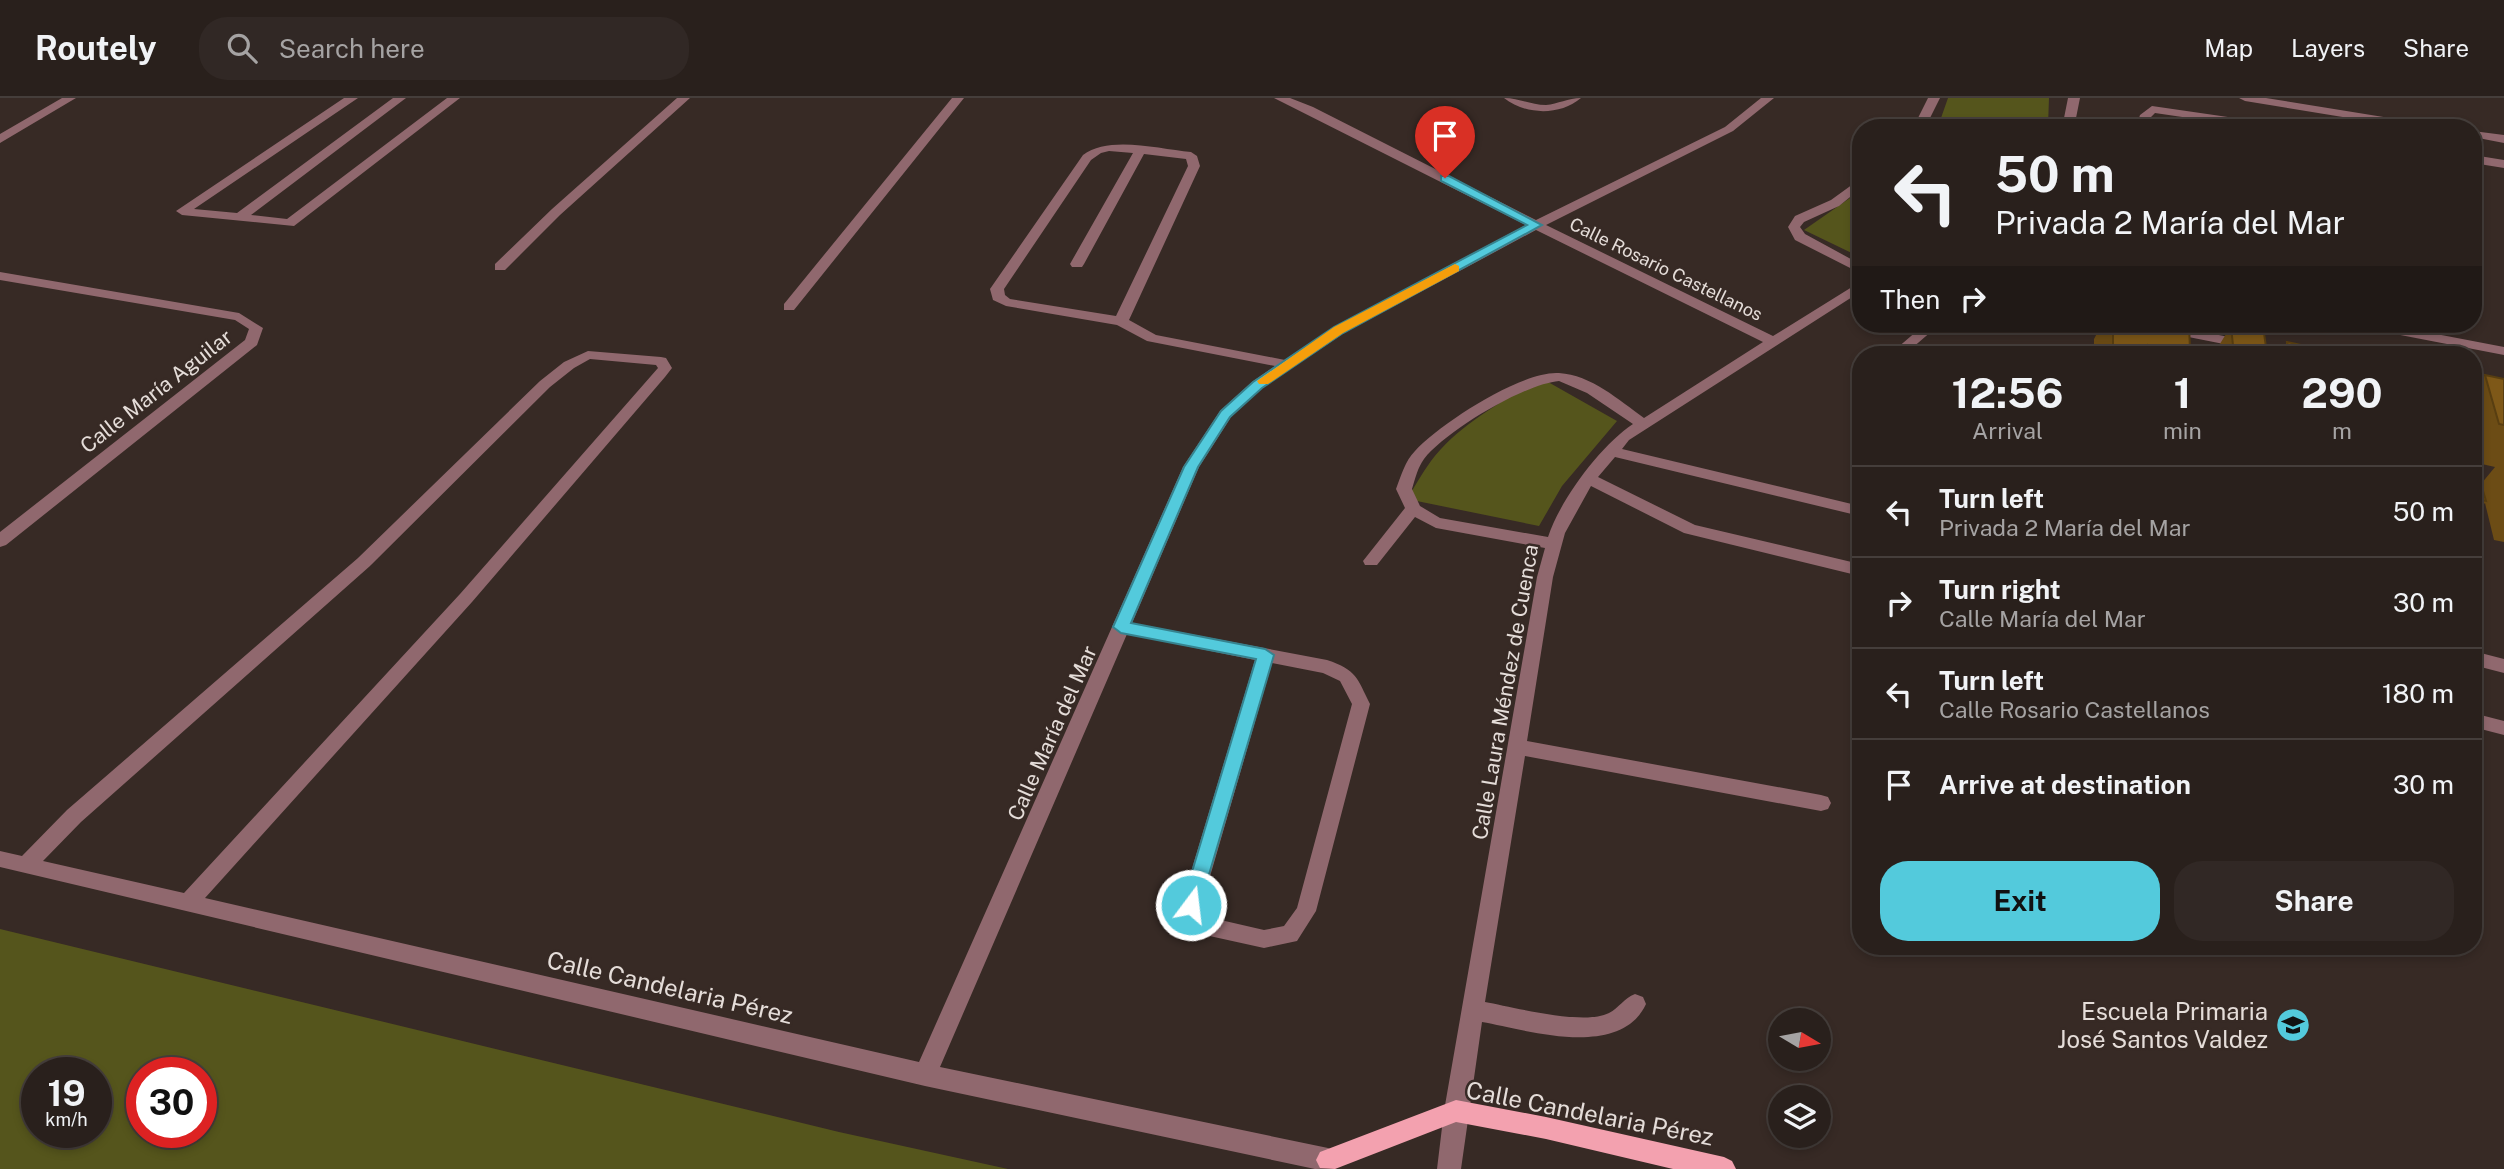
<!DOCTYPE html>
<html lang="en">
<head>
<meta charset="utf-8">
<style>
  :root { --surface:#29201c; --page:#312825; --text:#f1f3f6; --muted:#a5a3a3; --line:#453e3b; --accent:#53cadc }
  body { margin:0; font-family:"Public Sans",sans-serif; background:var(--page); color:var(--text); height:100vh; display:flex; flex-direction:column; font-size:26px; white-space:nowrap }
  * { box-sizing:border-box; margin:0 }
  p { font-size:23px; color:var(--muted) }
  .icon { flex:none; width:38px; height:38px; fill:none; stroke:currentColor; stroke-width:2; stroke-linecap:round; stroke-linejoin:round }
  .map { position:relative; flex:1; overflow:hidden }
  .panel { position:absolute; left:1852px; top:248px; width:630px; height:609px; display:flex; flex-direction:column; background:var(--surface); border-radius:28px; box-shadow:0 4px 10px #0003,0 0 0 2px var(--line) }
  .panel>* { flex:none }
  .banner { position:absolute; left:1852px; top:21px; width:630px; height:214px; border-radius:28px; box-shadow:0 4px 10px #0003,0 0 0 2px var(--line); background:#29201c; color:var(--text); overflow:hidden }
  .needle { width:46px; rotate:100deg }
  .fabs { position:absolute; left:1768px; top:910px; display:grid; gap:14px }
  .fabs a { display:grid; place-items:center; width:63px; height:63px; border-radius:50%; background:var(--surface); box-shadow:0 4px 10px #0003,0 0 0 2px var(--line); font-size:35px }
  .speed { position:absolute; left:21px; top:959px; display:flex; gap:14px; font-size:35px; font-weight:700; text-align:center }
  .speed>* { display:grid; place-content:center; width:91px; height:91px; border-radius:50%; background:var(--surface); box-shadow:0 4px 10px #0003,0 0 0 2px var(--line); line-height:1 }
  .speed small { font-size:18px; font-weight:400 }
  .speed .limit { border:10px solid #d22; background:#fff; color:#111 }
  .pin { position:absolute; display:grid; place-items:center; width:60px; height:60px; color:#fff; margin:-72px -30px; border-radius:50% 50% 50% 0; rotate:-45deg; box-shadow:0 0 7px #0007 }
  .pin .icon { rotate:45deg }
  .me { position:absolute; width:77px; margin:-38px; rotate:15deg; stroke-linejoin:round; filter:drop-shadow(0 0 5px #0008) }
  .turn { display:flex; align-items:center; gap:24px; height:147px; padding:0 28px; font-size:32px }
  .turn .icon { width:91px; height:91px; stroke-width:2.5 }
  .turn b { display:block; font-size:49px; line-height:60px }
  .then { display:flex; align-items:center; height:66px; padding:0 28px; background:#0003; gap:14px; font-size:26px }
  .eta { display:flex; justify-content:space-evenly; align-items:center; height:119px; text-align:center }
  .eta b { font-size:42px; font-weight:700; line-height:49px }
  .cta { display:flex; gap:14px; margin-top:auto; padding:14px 28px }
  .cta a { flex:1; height:80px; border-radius:28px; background:var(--accent); color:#111; font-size:28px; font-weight:700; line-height:80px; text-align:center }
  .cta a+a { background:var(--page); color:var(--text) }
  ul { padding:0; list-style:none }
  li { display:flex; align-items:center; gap:21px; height:91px; padding:0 28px; border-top:2px solid var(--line) }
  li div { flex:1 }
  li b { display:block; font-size:26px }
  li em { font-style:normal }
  header { display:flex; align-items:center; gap:42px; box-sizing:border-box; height:98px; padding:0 35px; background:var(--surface); border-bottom:2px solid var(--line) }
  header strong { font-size:33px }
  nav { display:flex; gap:38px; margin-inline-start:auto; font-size:24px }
  .search { width:490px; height:63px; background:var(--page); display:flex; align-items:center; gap:18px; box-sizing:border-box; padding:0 24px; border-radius:28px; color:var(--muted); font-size:26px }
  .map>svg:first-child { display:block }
</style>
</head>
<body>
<header>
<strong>Routely</strong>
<div class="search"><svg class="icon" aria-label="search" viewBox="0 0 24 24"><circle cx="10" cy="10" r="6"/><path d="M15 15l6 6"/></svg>Search here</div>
<nav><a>Map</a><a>Layers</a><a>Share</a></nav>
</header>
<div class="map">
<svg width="2504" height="1071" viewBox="0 0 2504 1071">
  <rect width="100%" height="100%" fill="#372a25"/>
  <!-- green -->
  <path fill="#55551c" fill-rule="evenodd" d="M1948,0H2049L2048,28L1932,30L1941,20Z
    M1860,93V159L1804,132Z
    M1541,280L1617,323L1562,388L1539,428L1407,401C1415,388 1422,375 1431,363C1458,327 1503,303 1541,280Z
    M0,831L839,1034L1008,1071H0ZM37,975H96V1034H37ZM142,975H201V1034H142Z"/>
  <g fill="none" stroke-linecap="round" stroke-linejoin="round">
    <!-- minor -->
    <path fill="#90686e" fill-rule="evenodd" d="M62,0H76L0,45V36Z
      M344,0H358L194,111L237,115L393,0H406L251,117L287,121L447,0H460L294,128L182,117L176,113Z
      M677,0H690L560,117L505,172H495V166L552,111Z
      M952,0H964L794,212H784V206Z
      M1274,0H1290L1313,9L1536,122L1725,29L1761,0H1774L1733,33L1546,127L1773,238L1860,184V194L1629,342L1622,351L1860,408V418L1615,359L1598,379L1695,427L1860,466V478L1684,435L1591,388L1565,435L1553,479L1527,643L1821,697L1828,699L1831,705L1828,711L1821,713L1525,658L1485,904C1513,909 1584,928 1609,915C1619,910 1624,900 1635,896L1643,899L1646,906C1620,962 1527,932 1482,924L1461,1071H1437L1444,1013L1537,479L1545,450L1436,430L1415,419L1377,467H1365L1363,463L1405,410L1396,391C1401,378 1405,363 1415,353C1439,326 1523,272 1559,275C1591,277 1619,302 1644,320L1763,244L1536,132L1344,235L1262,290L1231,319L1199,369L1132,525L1327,562C1357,572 1357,580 1370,606L1316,813L1297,843L1264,850L1205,837L1198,834L1181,807L1255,562L1127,536L940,969L1328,1050L1336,1054L1340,1062L1336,1070L1315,1071L925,988L0,769V753L22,758L67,712L358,460L540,283L564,264L588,253L661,259L666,260L672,270L665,279L472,504L205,800L919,964L1183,369L1220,313L1252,284L1275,268L1147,243L1117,227L1006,208L993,202L990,191L1083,57C1109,37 1159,51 1191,54L1197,58L1200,68L1129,222L1156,237L1285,262L1334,229L1526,127ZM1109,53L1133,55L1070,166L1072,169H1082L1084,166L1144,56L1186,61L1188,68L1116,218L1010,201L1005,197L1004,191L1091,62L1101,55ZM590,261L656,267L658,270L460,496L184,795L43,763L81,724L370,468L550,289L574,270ZM1559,283L1587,295L1633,326C1601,347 1560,402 1548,439L1440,420L1420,408L1412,391C1415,381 1418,369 1424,361C1446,333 1524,286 1559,283ZM1272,565L1323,575L1340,583L1352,606L1297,810L1284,828L1264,832L1212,820L1202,806Z
      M1504,0C1519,0 1531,7 1546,7C1558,6 1568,0 1581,0C1560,18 1525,17 1504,0Z
      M1928,0H1940L1925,30H1913Z
      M2068,0H2080L2074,30H2062Z
      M2239,0H2266L2433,27L2439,30H2410L2245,3Z
      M2152,8L2283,27L2289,30H2257L2155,15L2150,20L2148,30H2136L2140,17Z
      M2473,33L2504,37V45L2473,39Z
      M2473,57L2504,62V70L2473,65Z
      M1860,81V91L1839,108L1804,124L1800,129L1805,136L1860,166V175L1795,142L1788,129L1795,118L1831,102Z
      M0,174L239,215L263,230L257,247L6,447L0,449V434L245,242L249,231L235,222L0,182Z
      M1925,226H1940L1904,257H1889Z
      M2136,226H2163L2244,242L2251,246L2244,250L2143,230Z
      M2357,226H2384L2504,249V257L2364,230Z
      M2473,287L2504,292V302L2473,295Z
      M2473,553L2504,561V575L2473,567Z
      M2473,615L2504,623V637L2473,629Z"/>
    <!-- major -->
    <path fill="#f3a1af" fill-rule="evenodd" d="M1456,1002L1546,1019L1724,1059L1732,1063L1736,1071H1673L1546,1041L1456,1024L1335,1071L1320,1070L1316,1062L1320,1054Z"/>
  </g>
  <!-- wall -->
  <path fill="#6c4c15" d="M2102,226H2150L2162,228L2164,226H2189L2190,252L2202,257H2094V241Z
    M2231,228L2266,249L2282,252L2287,244L2312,257H2213Z
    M2485,277L2504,281V444L2494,442L2485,405L2473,418V381L2481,386L2495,369L2473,364V293Z"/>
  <!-- building -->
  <path fill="#7e5818" stroke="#583e11" stroke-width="2" d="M2113,226H2150L2167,229V226H2189L2190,252L2201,255L2202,257H2163V251L2148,247V255L2113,247Z
    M2231,228L2264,235L2266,249L2289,254L2287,244L2311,249L2312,257H2234Z
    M2353,252L2378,257H2354Z
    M2485,277L2504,281V327L2499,326Z
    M2473,381L2480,383L2486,403L2473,400Z"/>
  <!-- route -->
  <path fill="#53cadc" stroke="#36838f" stroke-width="2" d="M1441,78H1449L1542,127L1343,235L1262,290L1230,319L1198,369L1131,525L1265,551L1274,557L1200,807L1198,813L1191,815L1184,813L1182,807L1256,561L1121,535L1113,529L1184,369L1221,313L1253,284L1334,229L1527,127L1441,83Z"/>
  <!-- slow -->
  <path fill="#f59e0b" d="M1455,166L1459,168V173L1343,235L1268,286H1259L1257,283L1334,229Z"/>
  <!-- icons -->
  <defs>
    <g id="school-disc" transform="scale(1.75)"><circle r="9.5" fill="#53cadc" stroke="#372a25"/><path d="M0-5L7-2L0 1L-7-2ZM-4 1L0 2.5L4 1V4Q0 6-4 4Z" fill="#111"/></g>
  </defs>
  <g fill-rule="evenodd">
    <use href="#school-disc" x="2293" y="927"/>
  </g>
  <g text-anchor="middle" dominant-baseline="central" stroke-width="5" stroke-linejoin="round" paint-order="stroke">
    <!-- far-street labels -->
    <g font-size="18" fill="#e5ddd9" stroke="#372a25">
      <text transform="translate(1666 171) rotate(26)">Calle Rosario Castellanos</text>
    </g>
    <!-- street labels -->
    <g font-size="21" fill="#e5ddd9" stroke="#372a25">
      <text transform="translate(156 293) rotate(-38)">Calle María Aguilar</text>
      <text transform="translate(1505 594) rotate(-80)">Calle Laura Méndez de Cuenca</text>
      <text transform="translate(1052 635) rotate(-66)">Calle María del Mar</text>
    </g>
    <!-- near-street labels -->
    <g font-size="24" fill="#e5ddd9" stroke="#372a25">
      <text transform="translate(670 889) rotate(13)">Calle Candelaria Pérez</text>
      <text transform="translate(1590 1015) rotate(11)">Calle Candelaria Pérez</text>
    </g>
    <!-- near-poi labels -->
    <g font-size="24" fill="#e5ddd9" stroke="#372a25" text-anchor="end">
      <text x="2268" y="913">Escuela Primaria<tspan x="2268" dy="28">José Santos Valdez</tspan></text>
    </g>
  </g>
</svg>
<div class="fabs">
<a><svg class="needle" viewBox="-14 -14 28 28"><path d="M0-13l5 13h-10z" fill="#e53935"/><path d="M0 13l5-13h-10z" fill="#a5a3a3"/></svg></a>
<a><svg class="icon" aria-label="layers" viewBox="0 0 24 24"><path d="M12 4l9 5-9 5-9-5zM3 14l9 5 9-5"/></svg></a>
</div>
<div class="speed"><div>19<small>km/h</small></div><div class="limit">30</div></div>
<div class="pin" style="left:1445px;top:80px;background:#d93025"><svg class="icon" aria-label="arrive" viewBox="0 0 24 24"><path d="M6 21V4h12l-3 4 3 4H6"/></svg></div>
<svg class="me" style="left:1191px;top:807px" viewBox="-20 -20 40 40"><circle r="17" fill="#53cadc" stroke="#fff" stroke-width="3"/><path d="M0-11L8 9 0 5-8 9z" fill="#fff"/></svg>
<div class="banner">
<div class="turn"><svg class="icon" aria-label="left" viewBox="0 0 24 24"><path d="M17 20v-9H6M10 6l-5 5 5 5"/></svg><div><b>50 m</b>Privada 2 María del Mar</div></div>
<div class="then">Then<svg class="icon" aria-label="right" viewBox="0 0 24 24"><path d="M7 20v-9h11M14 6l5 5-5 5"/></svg></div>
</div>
<section class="panel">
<div class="eta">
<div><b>12:56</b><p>Arrival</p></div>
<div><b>1</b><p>min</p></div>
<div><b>290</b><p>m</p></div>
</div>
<ul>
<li><svg class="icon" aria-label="left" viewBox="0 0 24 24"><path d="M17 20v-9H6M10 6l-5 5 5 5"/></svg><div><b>Turn left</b><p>Privada 2 María del Mar</p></div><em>50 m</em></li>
<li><svg class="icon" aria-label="right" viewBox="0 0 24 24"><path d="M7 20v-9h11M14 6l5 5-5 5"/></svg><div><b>Turn right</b><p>Calle María del Mar</p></div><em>30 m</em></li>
<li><svg class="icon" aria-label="left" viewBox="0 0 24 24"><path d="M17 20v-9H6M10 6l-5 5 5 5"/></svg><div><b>Turn left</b><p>Calle Rosario Castellanos</p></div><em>180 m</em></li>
<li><svg class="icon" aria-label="arrive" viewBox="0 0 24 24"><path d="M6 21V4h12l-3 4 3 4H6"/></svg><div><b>Arrive at destination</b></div><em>30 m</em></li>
</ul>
<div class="cta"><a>Exit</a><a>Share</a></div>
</section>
</div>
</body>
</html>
